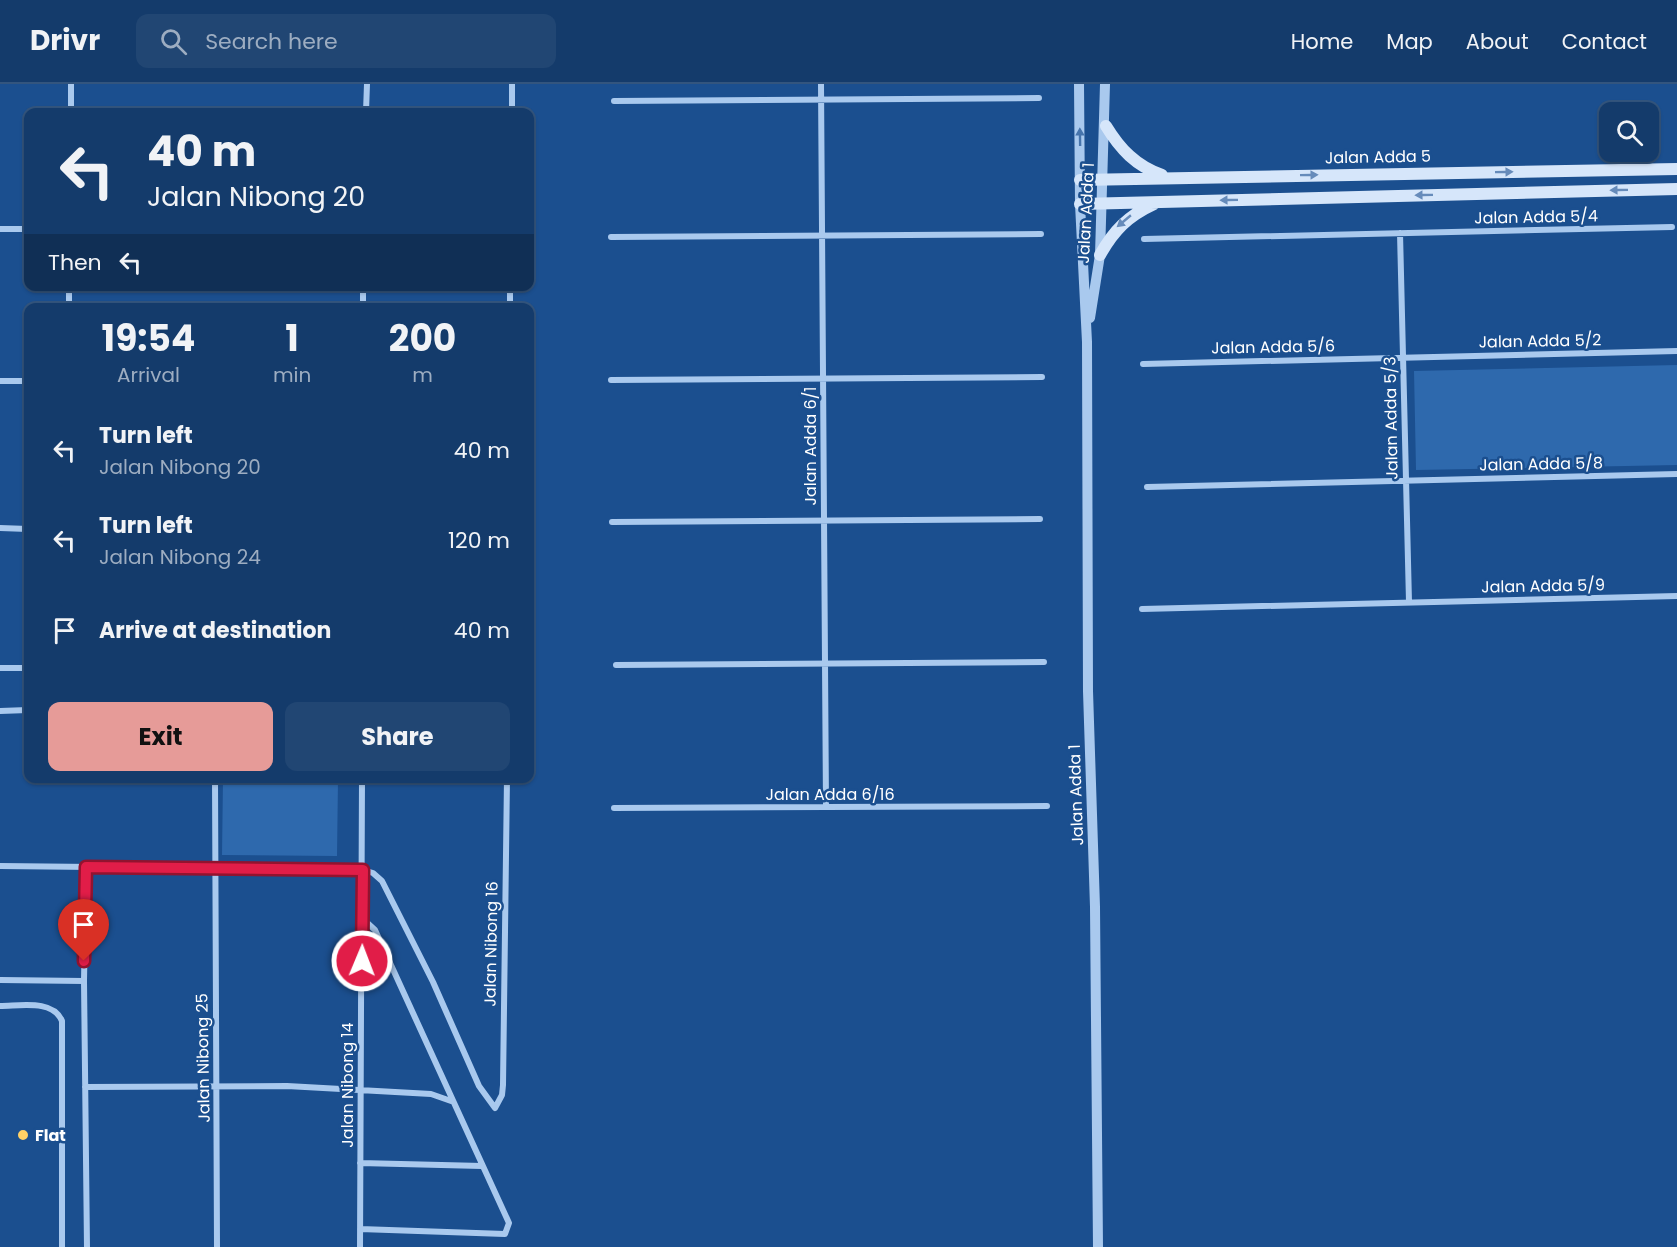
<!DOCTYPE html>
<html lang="en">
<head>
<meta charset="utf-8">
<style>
  :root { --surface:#143b6b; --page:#214673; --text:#f1f3f6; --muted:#9dadc1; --line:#33557e; --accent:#e69b98 }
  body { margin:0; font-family:Poppins,sans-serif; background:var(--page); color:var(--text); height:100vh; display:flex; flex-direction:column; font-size:22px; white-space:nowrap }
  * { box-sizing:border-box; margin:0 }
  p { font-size:20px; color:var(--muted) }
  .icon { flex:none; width:33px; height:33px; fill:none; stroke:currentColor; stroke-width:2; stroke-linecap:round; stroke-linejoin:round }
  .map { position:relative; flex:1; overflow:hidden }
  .sheet { position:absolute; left:24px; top:219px; width:510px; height:480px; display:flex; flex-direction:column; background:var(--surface); border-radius:12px; box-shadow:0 2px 4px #0004,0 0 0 2px var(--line) }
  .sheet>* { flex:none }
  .guide { position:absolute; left:24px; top:24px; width:510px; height:183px; border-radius:12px; box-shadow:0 2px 4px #0004,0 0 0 2px var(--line); background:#143b6b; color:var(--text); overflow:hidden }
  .fabs { position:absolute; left:1599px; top:18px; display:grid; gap:12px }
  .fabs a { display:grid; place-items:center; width:60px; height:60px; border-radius:12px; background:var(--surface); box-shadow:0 2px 4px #0004,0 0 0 2px var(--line); font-size:30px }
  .pin { position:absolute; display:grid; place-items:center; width:51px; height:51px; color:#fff; margin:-62px -26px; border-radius:50% 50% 50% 0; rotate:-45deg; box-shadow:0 0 6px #0007 }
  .pin .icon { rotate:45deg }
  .me { position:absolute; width:66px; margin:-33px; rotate:1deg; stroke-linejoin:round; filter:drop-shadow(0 0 4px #0008) }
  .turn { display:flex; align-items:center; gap:21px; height:126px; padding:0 24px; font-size:27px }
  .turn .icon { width:78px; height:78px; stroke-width:2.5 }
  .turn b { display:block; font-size:42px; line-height:51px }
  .then { display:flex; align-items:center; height:57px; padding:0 24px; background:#0003; gap:12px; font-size:22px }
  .eta { display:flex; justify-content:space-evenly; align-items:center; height:102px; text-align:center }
  .eta b { font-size:36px; font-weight:700; line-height:42px }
  .cta { display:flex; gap:12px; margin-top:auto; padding:12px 24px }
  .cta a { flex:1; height:69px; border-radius:12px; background:var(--accent); color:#111; font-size:24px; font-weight:700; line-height:69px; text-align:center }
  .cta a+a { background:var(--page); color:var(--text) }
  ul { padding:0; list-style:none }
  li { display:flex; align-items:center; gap:18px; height:90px; padding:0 24px }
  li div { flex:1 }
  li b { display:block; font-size:22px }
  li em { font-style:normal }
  header { display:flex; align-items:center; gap:36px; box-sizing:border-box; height:84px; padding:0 30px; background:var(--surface); border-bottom:2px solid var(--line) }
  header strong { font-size:28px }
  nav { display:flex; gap:33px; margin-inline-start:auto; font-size:21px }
  .search { width:420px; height:54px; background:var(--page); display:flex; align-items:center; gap:15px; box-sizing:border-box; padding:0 21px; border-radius:12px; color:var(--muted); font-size:22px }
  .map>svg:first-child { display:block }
</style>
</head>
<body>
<header>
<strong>Drivr</strong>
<div class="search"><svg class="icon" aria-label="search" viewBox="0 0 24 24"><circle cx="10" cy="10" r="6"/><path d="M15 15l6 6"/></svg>Search here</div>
<nav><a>Home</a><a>Map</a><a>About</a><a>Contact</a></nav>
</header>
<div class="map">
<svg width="1677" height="1163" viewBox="0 0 1677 1163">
  <rect width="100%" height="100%" fill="#1b4f8f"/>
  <!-- green -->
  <path fill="#2e69ad" d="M1677,281V381L1416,386L1414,287Z
    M223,695H338L337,772L222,771Z"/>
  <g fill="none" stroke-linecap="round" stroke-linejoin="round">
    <!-- minor -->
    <path stroke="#a9c9ee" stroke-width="6" d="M821,0L826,723
      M614,17L1039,14
      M71,28V0
      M366,28L367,0
      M512,28V0
      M0,145H28
      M1400,149L1409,518
      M611,153L1041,150
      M1144,155L1672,143
      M363,202V224
      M69,224V202
      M510,224V202
      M1143,280L1677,267
      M611,296L1042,293
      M0,297H28
      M1147,403L1677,390
      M612,438L1040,435
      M0,444L28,445
      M1142,525L1677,512
      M616,581L1044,578
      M0,584H28
      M0,627L28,626
      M215,694L217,1163
      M614,724L1047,722
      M0,782L363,786L373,789L382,797L433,898L479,1002L495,1024L502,1011L503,1001L507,694
      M86,783L84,897L87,1163
      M0,896L84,897
      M0,922C20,922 53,915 62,937V1163
      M85,1003L287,1002L431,1010L451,1017
      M360,1079L482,1082
      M360,1145L505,1150L509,1139L375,846L362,834
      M360,1163L362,694"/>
    <!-- tertiary -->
    <path stroke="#a9c9ee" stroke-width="10" d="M1079,0L1080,120L1087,258L1088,607L1095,823L1098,1163
      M1090,234L1100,171L1105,0"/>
    <!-- secondary -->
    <path stroke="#d6e6fa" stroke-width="12" d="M1106,42C1120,65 1136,82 1162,91
      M1080,96L1677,85
      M1080,120L1677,105
      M1100,171C1114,146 1128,132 1154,120"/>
  </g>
  <!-- one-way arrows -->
  <defs><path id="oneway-solid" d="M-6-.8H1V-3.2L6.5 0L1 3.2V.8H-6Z" transform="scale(1.5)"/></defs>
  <use fill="#4674ac" href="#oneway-solid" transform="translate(1080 53) rotate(-91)"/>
  <g fill="#668bba">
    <use href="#oneway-solid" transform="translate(1504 88) rotate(-1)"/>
    <use href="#oneway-solid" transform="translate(1309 91) rotate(-1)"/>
    <use href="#oneway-solid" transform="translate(1619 106) rotate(179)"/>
    <use href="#oneway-solid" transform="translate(1424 111) rotate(179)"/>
    <use href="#oneway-solid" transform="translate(1229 116) rotate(179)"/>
    <use href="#oneway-solid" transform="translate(1124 137) rotate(140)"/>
  </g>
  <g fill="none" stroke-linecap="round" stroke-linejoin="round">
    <!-- route casing -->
    <g stroke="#92132f" stroke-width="15">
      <path id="route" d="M84,877L86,783L363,786L362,877"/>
    </g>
    <!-- route -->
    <use href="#route" stroke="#e11d48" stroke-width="10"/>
  </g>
  <!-- markers -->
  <circle fill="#ffd166" stroke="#1b4f8f" stroke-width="2" cx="23" cy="1051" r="6"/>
  <g text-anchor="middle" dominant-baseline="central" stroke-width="5" stroke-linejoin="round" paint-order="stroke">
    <!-- street labels -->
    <g font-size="16" fill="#fff" stroke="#1b4f8f">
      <text transform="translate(1378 73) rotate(-1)">Jalan Adda 5</text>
      <text transform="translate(1086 129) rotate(-87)">Jalan Adda 1</text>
      <text transform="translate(1536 133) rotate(-1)">Jalan Adda 5/4</text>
      <text transform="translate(1540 257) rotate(-1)">Jalan Adda 5/2</text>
      <text transform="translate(1273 263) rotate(-1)">Jalan Adda 5/6</text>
      <text transform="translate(1391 334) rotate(-91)">Jalan Adda 5/3</text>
      <text transform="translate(810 362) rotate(-90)">Jalan Adda 6/1</text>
      <text transform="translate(1541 380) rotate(-1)">Jalan Adda 5/8</text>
      <text transform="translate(1543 502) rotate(-1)">Jalan Adda 5/9</text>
      <text x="830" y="710">Jalan Adda 6/16</text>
      <text transform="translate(1076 711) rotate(-92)">Jalan Adda 1</text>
      <text transform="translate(491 860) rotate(-89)">Jalan Nibong 16</text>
      <text transform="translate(203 974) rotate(-91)">Jalan Nibong 25</text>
      <text transform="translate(347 1001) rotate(-90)">Jalan Nibong 14</text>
    </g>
    <!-- poi labels -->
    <g font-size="16" font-weight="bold" fill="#fff" stroke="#1b4f8f" text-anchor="start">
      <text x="35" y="1051">Flat</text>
    </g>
  </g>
</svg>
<div class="fabs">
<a><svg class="icon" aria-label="search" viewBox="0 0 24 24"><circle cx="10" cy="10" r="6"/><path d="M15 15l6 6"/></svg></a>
</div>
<div class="pin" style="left:84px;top:877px;background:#d93025"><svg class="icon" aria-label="arrive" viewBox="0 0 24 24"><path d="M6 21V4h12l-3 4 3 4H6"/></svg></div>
<svg class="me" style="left:362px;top:877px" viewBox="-20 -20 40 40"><circle r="17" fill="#e11d48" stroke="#fff" stroke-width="3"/><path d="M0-11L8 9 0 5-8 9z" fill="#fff"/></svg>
<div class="guide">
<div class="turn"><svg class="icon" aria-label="left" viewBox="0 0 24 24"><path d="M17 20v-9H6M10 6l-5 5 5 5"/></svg><div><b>40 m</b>Jalan Nibong 20</div></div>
<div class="then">Then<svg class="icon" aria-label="left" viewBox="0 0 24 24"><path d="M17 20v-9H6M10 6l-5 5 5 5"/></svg></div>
</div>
<section class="sheet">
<div class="eta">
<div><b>19:54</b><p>Arrival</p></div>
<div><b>1</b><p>min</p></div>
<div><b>200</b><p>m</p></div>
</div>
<ul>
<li><svg class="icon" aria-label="left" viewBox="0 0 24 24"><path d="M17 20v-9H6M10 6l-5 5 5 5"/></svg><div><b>Turn left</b><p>Jalan Nibong 20</p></div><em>40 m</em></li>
<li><svg class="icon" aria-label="left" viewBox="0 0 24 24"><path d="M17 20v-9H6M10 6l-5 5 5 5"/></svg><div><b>Turn left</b><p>Jalan Nibong 24</p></div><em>120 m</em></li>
<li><svg class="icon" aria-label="arrive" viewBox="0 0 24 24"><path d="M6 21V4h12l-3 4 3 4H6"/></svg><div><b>Arrive at destination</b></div><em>40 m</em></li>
</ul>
<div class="cta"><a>Exit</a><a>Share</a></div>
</section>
</div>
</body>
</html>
